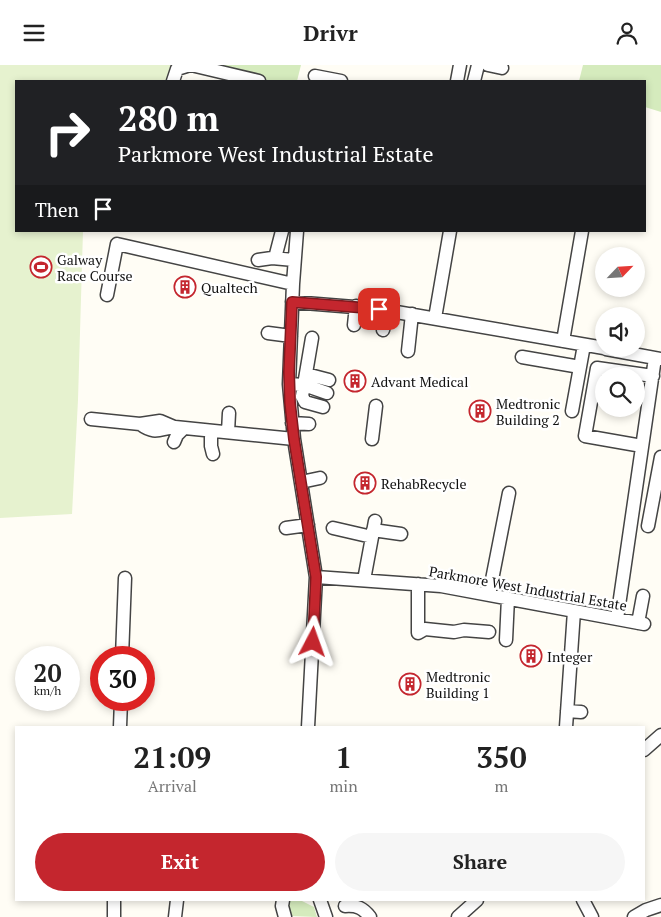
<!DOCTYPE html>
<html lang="en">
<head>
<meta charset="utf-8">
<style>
  :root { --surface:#fff; --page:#f6f6f6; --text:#222; --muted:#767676; --accent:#c4262e }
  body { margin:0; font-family:"PT Serif",serif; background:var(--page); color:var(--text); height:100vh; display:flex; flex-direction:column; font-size:19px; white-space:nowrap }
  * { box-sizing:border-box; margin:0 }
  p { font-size:16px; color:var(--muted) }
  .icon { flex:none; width:28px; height:28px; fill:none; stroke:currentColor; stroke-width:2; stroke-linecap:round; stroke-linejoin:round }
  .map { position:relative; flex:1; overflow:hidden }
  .side { position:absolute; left:15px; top:661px; width:630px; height:175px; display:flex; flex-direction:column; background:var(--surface); border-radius:0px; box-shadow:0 2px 8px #0003 }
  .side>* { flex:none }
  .top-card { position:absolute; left:15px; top:15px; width:631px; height:152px; border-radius:0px; box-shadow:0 2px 8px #0003; background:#202124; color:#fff; overflow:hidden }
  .needle { width:32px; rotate:65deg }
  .controls { position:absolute; left:595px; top:182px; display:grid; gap:10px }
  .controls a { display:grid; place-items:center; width:50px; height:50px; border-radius:50%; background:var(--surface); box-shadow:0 2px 8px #0003; font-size:25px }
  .speed { position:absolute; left:15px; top:581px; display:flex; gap:10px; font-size:25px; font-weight:700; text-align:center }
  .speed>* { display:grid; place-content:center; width:65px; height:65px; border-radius:50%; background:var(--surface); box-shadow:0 2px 8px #0003; line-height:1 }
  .speed small { font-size:12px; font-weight:400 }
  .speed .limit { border:8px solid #d22; background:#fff; color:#111 }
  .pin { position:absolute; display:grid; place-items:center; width:42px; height:42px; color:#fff; margin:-21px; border-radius:10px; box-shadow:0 2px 8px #0006 }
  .me { position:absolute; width:55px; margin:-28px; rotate:4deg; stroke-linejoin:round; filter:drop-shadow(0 0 4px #0008) }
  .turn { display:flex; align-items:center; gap:18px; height:105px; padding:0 20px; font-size:22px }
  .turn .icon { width:65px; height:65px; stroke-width:2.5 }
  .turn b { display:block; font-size:35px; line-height:42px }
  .then { display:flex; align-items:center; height:48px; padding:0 20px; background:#0003; gap:10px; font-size:19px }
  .eta { display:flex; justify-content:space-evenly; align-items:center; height:85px; text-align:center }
  .eta b { font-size:30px; font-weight:600; line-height:35px }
  .button { display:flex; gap:10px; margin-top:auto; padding:10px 20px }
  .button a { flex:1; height:58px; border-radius:30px; background:var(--accent); color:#fff; font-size:20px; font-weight:600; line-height:58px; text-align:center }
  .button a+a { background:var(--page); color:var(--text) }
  header { display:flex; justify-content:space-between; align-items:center; height:65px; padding:0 20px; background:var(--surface); font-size:22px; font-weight:600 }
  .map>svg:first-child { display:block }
</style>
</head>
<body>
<header><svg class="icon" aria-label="menu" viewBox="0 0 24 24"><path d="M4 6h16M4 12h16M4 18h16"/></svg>Drivr<svg class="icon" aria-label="person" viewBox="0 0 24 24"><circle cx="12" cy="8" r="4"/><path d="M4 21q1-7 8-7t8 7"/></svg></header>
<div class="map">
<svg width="661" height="852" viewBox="0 0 661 852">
  <rect width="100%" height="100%" fill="#fffdf5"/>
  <!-- green -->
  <path fill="#d5ebbd" d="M203,0H301L297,16H269Z
    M583,0H661V47L645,42V16H579Z
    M290,835H300L314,842L317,852L290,851L288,837Z"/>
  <!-- pitch -->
  <path fill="#e6f2cf" d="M0,0H176L167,16H16V166H83L78,335L72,449L0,453Z"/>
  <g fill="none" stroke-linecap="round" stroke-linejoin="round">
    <!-- minor casing -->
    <g stroke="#444" stroke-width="15">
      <path id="minor" d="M191,0L259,16
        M488,0L502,3
        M315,11L341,16
        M173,16L177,4L190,0
        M457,16L460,0
        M474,16L478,0
        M297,166L293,219L289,319L294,374L316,512L308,662
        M275,193L282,166
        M258,195L272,193L294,195
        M107,230L117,179L293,219
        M292,237L379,244L604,283
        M435,253L450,166
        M354,260L356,241
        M383,265L388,245
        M268,268L291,271
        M563,276L582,166
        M606,284L661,294
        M408,286L412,249
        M522,292L580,302L584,280
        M306,309L329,315
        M289,319L304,320L312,273
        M323,342L305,337L302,331L304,320L327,328
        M572,346L580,302
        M91,354L140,359L160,356L174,362
        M292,358L309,359
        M140,359C155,370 159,364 175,362L294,374
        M211,366V381L213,389
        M228,367L229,348
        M372,374L376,341
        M174,377L177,370L184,363
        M642,381L585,371L597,303L653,311
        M301,417L320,413
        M648,461L661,392
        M286,463L308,460
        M333,463L372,472
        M373,465L401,469
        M316,512L441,521L644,559
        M364,515L375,456
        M418,519V568L425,564L454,567L464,565L489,567
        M489,530L509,428
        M617,554L655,293
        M638,558L643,531
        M506,575L508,533
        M122,592L125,513
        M567,646L581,647
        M120,662L121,635
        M566,662L574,546
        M644,685L661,670
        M283,835L282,841L285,852
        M320,835L326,852
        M583,835L592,852
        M345,841C357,840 363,843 370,852
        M114,852V835
        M175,852L177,835
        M458,852L477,835
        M634,852L646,845L661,840"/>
    </g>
    <!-- minor -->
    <use href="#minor" stroke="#fff" stroke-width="12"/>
  </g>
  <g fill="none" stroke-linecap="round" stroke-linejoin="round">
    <!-- route casing -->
    <g stroke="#7f191e" stroke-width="12">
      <path id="route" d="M313,577L316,512L294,374L290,338L289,307L292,237L379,244"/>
    </g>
    <!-- route -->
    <use href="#route" stroke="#c4262e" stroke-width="9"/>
  </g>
  <!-- icons -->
  <defs>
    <g id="stadium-ring" transform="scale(1.125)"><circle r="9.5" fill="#fff" stroke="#c4262e" stroke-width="1.5"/><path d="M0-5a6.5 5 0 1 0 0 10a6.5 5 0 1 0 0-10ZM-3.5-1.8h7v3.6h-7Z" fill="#c4262e"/></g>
    <g id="building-ring" transform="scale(1.125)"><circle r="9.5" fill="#fff" stroke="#c4262e" stroke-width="1.5"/><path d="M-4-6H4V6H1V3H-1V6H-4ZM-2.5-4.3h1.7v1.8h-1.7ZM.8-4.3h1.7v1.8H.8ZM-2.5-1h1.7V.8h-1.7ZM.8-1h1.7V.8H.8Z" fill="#c4262e"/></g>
  </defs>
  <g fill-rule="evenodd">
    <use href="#stadium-ring" x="41" y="202"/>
    <use href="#building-ring" x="185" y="222"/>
    <use href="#building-ring" x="355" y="316"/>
    <use href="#building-ring" x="480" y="346"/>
    <use href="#building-ring" x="365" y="418"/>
    <use href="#building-ring" x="531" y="591"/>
    <use href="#building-ring" x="410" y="619"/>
  </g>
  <g text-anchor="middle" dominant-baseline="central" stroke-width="5" stroke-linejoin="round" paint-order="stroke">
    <!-- poi labels -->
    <g font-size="14" fill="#111" stroke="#fff" text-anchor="start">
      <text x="57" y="194">Galway<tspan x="57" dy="16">Race Course</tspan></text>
      <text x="201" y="222">Qualtech</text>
      <text x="371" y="316">Advant Medical</text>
      <text x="496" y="338">Medtronic<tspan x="496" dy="16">Building 2</tspan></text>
      <text x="381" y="418">RehabRecycle</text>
      <text x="547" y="591">Integer</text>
      <text x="426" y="611">Medtronic<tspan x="426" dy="16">Building 1</tspan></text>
    </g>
    <!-- street labels -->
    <g font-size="14" fill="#111" stroke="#fff">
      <text transform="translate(528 523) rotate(10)">Parkmore West Industrial Estate</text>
    </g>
  </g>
</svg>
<div class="controls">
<a><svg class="needle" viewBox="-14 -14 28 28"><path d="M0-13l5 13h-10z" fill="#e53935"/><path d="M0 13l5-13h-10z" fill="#767676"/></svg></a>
<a><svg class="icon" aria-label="sound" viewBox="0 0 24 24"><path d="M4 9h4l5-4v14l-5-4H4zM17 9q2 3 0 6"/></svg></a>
<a><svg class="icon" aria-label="search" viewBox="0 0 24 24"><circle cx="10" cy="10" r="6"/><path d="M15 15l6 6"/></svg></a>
</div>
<div class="speed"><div>20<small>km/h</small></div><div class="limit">30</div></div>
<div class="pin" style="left:379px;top:244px;background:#d93025"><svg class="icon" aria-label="arrive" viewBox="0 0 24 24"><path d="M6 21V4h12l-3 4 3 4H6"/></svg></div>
<svg class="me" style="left:313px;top:577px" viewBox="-20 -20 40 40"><path d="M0-17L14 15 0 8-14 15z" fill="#c4262e" stroke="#fff" stroke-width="4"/></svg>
<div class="top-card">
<div class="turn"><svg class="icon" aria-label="right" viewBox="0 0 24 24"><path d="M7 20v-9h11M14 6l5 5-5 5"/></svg><div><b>280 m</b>Parkmore West Industrial Estate</div></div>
<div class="then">Then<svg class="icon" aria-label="arrive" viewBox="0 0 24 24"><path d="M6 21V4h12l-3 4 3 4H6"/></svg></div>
</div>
<section class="side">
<div class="eta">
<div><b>21:09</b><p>Arrival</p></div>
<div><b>1</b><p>min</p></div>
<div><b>350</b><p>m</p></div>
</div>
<div class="button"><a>Exit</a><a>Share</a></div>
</section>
</div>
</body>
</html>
